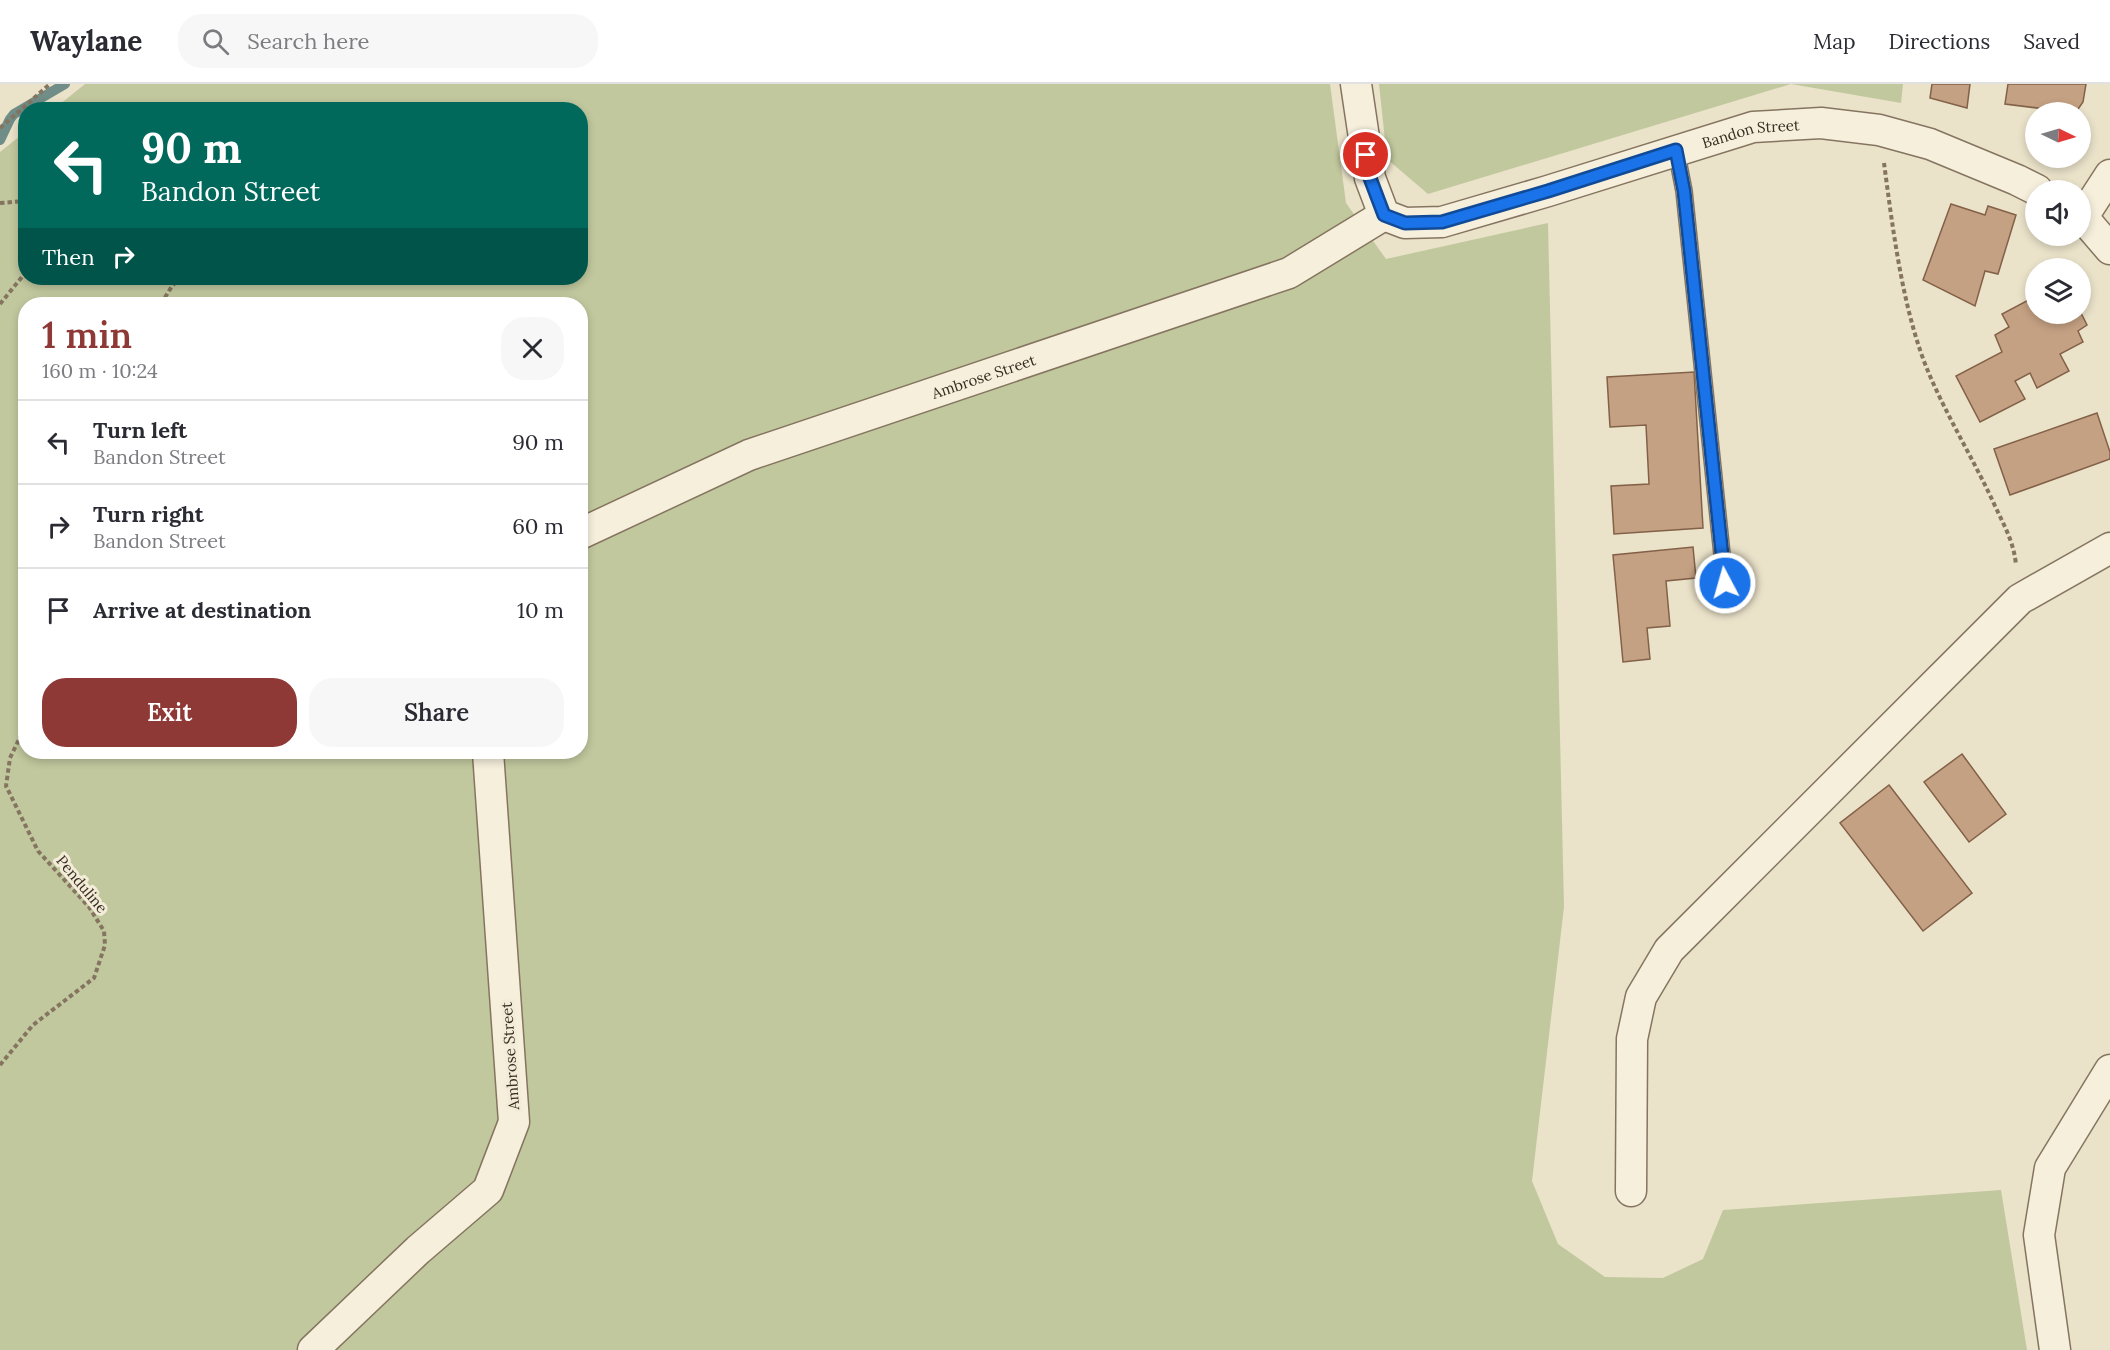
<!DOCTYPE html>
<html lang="en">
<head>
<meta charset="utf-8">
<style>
  :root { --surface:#fff; --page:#f7f7f7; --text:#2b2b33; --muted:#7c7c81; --line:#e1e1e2; --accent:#8e3936 }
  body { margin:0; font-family:Lora,serif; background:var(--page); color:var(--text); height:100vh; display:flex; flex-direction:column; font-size:22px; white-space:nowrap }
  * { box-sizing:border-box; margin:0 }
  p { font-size:20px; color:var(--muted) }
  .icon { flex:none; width:33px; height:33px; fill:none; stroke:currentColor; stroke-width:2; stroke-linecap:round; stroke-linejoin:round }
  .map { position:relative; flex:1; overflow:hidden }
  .side { position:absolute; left:18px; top:213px; width:570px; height:462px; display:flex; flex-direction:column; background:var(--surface); border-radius:24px; box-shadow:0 3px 9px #0003 }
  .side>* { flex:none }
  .guide { position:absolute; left:18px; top:18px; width:570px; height:183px; border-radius:24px; box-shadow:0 3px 9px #0003; background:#00695c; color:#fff; overflow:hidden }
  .needle { width:39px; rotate:95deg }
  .controls { position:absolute; left:2025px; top:18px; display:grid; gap:12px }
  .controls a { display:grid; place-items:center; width:66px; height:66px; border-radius:50%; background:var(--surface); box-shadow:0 3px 9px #0003; font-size:30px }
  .pin { position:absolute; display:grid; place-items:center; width:51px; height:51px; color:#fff; margin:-26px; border:3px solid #fff; border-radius:50%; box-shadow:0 2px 6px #0007 }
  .me { position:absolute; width:66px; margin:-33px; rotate:354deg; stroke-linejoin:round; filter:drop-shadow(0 0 4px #0008) }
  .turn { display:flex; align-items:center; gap:21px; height:126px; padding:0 24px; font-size:27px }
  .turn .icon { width:78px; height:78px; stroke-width:2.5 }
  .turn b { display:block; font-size:42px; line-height:51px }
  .then { display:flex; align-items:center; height:57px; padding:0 24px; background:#0003; gap:12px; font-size:22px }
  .round { display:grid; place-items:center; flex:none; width:63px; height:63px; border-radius:24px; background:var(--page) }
  .headline { display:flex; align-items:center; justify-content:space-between; height:102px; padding:0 24px }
  h1 { font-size:36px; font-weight:600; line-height:45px; color:var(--accent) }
  .primary-button { display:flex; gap:12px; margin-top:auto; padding:12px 24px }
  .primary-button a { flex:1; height:69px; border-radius:24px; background:var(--accent); color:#fff; font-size:24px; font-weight:600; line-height:69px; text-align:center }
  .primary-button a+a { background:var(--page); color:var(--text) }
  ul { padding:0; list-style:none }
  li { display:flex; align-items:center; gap:18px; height:84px; padding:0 24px; border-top:2px solid var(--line) }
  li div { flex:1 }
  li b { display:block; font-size:22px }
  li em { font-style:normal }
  header { display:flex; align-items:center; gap:36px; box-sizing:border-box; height:84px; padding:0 30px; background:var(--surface); border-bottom:2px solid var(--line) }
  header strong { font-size:28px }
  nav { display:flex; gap:33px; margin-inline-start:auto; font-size:21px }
  .search { width:420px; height:54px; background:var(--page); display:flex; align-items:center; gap:15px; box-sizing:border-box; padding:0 21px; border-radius:24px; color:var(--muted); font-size:22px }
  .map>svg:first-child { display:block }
</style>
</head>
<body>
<header>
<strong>Waylane</strong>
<div class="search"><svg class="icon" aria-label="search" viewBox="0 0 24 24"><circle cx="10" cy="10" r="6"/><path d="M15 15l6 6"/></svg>Search here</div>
<nav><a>Map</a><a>Directions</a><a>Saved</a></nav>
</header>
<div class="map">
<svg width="2110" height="1266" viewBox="0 0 2110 1266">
  <rect width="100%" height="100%" fill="#eae2c9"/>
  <!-- green -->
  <path fill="#c1c89e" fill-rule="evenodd" d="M85,0H1330L1346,119L1386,175L1548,139L1564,823L1532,1097L1558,1160L1605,1193L1663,1194L1703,1175L1723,1126L2001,1106L2027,1266H0V68L25,48L26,194H580V26L54,25ZM26,220H580V668H26Z
    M1379,0H1903L1901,19L1791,0L1428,110L1387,75Z"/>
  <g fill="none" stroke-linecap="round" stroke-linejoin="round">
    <!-- stream -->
    <path stroke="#718d87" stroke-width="10" d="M0,56L10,35L14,30L65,0"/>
  </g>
  <!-- building -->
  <path fill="#c5a183" stroke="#826148" stroke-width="1.5" d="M1932,0H1970L1967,24L1930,14Z
    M2008,0H2086L2083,18L2076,28H2044L2045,25L2005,20Z
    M1951,120L1985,131L1988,122L2016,131L1998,190L1985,187L1975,222L1923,196Z
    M2036,212V230H2080V227L2087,241L2078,247L2083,258L2060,270L2069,287L2037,304L2030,289L2015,297L2025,315L1980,338L1956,292L2002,268L1995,251L2009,243L2002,230Z
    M1694,288L1703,444L1614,450L1611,402L1649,400L1646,341L1610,343L1607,293Z
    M2097,329L2110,368V375L2010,411L1994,365Z
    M1693,463L1696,494L1666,497L1670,542L1647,544L1650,575L1623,578L1613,471Z
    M1962,670L2006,730L1969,758L1924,698Z
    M1889,701L1972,809L1923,847L1840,739Z"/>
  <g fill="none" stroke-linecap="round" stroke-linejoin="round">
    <!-- service casing -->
    <g stroke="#857560" stroke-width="18">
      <path id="service" d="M1676,66L1684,107L1725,499"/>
    </g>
    <!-- minor casing -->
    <g stroke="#857560" stroke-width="33">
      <g id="minor">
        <path id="s1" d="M1356,0L1370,94L1384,131L1405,139L1442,138L1548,107L1753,43L1821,39L1879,46L1930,60L2017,96L2037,106"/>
        <path d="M2080,130L2110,165"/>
        <path d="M2084,131L2110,91"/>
        <path id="s2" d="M580,450L749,371L1289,189L1384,131"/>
        <path d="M1631,1107L1632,955L1641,913L1669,866L2020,515L2110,464"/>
        <path d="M313,1266L418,1166L488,1106L514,1038L488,668"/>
        <path d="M2055,1266L2039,1151L2050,1084L2110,986"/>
      </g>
    </g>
    <!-- path -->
    <path stroke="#857560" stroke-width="4" stroke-dasharray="4.5 3" stroke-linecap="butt" d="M0,44L50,0
      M1884,79C1893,146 1903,230 1930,292C1949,336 1975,378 1995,422C2005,443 2014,459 2016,481
      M0,119L26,117
      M0,220L26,188
      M161,220L172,202L180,194
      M0,981L33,941L94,894L105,861L104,847L89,823L38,767L6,702L10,674L26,641"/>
    <!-- service -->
    <use href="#service" stroke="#f6efdc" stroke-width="15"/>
    <!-- minor -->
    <use href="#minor" stroke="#f6efdc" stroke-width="30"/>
  </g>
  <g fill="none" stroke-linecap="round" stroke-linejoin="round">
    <!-- route casing -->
    <g stroke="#114b97" stroke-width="15">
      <path id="route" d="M1366,71L1370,94L1384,131L1405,139L1442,138L1548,107L1676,66L1684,107L1725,499"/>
    </g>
    <!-- route -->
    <use href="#route" stroke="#1a73e8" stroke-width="10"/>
  </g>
  <g text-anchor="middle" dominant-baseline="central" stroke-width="6" stroke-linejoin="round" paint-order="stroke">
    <!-- street labels -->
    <g font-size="15" fill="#372d22" stroke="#f3ecd8">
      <text stroke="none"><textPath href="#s1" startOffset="516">Bandon Street</textPath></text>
      <text stroke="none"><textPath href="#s2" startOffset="434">Ambrose Street</textPath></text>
      <text transform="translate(82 800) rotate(50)">Penduline</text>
      <text transform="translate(510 972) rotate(-94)">Ambrose Street</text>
    </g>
  </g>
</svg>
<div class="controls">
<a><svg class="needle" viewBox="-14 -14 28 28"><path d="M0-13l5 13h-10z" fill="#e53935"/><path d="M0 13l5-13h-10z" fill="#7c7c81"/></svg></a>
<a><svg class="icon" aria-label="sound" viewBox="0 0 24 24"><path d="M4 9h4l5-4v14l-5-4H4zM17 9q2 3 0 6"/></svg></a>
<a><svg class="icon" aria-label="layers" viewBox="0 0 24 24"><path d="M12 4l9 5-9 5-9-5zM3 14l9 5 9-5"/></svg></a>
</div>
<div class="pin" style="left:1366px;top:71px;background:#d93025"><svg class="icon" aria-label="arrive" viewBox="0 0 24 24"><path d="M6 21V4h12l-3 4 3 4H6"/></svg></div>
<svg class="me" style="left:1725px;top:499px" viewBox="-20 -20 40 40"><circle r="17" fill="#1a73e8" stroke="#fff" stroke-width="3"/><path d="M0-11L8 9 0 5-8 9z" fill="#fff"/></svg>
<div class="guide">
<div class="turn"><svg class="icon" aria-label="left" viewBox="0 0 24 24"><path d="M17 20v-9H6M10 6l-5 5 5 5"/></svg><div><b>90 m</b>Bandon Street</div></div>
<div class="then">Then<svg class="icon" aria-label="right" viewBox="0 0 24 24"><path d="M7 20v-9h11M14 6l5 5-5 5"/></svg></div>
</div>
<section class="side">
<div class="headline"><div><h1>1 min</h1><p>160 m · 10:24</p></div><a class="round"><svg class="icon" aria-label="close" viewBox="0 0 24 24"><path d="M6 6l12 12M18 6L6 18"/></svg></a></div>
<ul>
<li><svg class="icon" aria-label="left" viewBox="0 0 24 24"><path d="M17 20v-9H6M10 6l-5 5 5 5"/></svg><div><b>Turn left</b><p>Bandon Street</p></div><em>90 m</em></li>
<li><svg class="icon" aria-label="right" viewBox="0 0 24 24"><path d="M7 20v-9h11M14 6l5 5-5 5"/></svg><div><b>Turn right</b><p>Bandon Street</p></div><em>60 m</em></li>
<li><svg class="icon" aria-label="arrive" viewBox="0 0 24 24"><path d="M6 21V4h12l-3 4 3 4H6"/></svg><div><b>Arrive at destination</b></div><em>10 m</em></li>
</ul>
<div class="primary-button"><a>Exit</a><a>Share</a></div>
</section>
</div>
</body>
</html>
